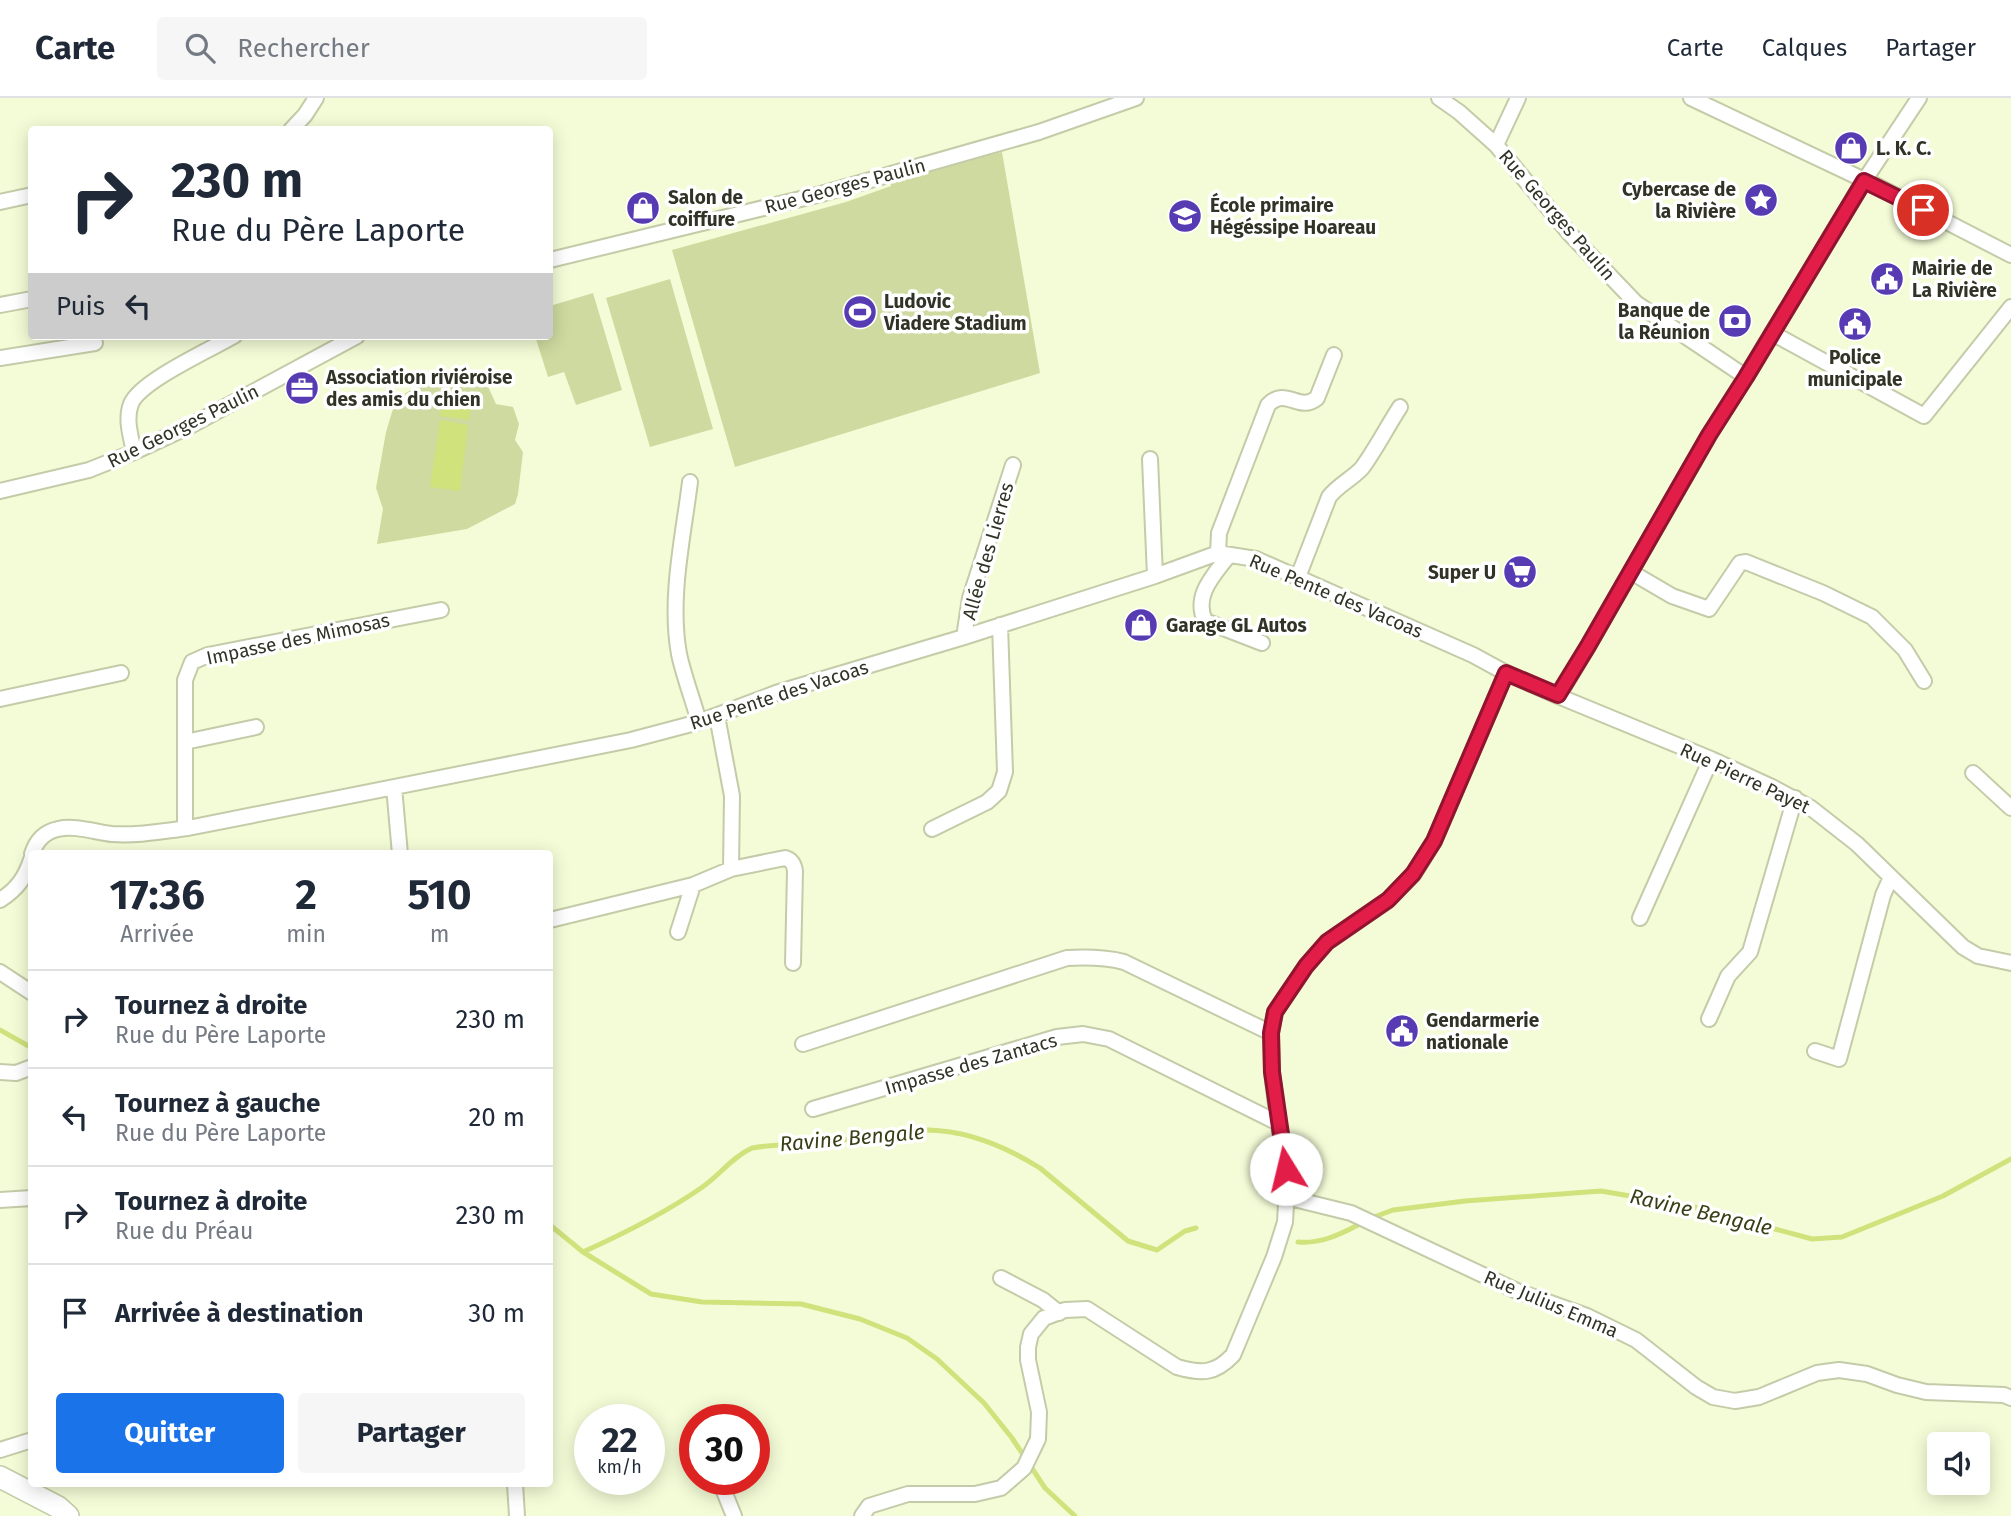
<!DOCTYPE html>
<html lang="fr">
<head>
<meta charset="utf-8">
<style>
  :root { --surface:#fff; --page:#f6f6f7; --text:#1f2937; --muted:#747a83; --line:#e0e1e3; --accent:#1a73e8 }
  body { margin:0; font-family:"Fira Sans",sans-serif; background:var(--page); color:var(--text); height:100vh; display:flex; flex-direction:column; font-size:26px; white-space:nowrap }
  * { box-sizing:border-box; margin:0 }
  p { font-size:23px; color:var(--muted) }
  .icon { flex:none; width:38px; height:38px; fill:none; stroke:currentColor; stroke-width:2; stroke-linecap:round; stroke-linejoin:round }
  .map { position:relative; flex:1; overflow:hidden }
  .sheet { position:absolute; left:28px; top:752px; width:525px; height:637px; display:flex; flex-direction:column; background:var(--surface); border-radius:7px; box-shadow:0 4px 18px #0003 }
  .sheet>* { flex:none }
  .guide { position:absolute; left:28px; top:28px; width:525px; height:214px; border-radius:7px; box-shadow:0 4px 18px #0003; background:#fff; color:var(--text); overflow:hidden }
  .buttons { position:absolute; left:1927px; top:1334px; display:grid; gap:14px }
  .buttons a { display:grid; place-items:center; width:63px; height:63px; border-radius:7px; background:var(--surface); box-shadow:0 4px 18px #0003; font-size:35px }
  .speed { position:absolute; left:574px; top:1306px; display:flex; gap:14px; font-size:35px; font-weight:700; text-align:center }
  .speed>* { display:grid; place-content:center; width:91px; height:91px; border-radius:50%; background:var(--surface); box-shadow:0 4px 18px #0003; line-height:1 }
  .speed small { font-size:18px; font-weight:400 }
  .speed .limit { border:10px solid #d22; background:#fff; color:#111 }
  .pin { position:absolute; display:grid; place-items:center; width:60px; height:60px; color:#fff; margin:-30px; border:4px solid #fff; border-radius:50%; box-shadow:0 2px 7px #0007 }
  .me { position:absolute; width:77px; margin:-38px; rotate:351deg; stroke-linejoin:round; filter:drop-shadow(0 0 5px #0008) }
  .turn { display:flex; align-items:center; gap:24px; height:147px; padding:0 28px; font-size:32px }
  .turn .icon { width:91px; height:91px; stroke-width:2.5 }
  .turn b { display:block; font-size:49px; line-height:60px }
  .then { display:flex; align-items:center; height:66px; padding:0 28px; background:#0003; gap:14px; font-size:26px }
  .eta { display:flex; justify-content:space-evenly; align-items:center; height:119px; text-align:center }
  .eta b { font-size:42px; font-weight:700; line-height:49px }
  .button { display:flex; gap:14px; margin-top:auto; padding:14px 28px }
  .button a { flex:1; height:80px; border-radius:7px; background:var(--accent); color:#fff; font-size:28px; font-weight:700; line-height:80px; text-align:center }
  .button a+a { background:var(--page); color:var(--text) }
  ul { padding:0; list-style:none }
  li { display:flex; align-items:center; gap:21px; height:98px; padding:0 28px; border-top:2px solid var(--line) }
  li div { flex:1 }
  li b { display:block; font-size:26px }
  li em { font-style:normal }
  header { display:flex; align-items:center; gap:42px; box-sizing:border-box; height:98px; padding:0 35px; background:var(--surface); border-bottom:2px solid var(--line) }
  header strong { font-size:33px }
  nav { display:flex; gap:38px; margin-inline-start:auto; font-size:24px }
  .search { width:490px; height:63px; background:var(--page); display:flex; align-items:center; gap:18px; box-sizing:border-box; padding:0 24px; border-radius:7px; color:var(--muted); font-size:26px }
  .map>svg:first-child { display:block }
</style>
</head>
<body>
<header>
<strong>Carte</strong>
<div class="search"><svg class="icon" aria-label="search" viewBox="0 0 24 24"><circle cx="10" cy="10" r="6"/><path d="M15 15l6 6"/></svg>Rechercher</div>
<nav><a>Carte</a><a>Calques</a><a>Partager</a></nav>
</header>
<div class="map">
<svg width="2011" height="1418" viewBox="0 0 2011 1418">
  <rect width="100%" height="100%" fill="#f4fcd7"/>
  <!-- green -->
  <path fill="#ceda9f" d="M1002,54L1040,275L735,369L672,152L846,104L891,88L890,83L971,61Z
    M670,181L713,331L650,349L606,200Z
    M593,195L622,292L576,307L564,274L548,279L535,238H550V208Z
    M440,274H455L485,282L496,306L513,309L519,326L515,342L523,354L518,396L515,406L467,431L377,446L383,411L376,390L386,334L396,301Z"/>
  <!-- water -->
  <path fill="#d0e27c" d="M443,297L471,302L469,322L440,318Z
    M440,322L468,327L460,393L430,389Z"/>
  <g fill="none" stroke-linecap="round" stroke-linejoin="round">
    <!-- stream -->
    <path stroke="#d0e27c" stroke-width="5" d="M0,932L32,950
      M1374,1119L1393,1112L1465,1103L1601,1093L1694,1109L1812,1141L1842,1139L1943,1098L2011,1061
      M550,1127L583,1154C623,1136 665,1115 701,1090C719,1078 732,1059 752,1050C782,1045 813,1046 843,1042C872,1039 901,1032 929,1032C968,1033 1008,1050 1040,1070L1128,1143L1157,1152L1185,1133L1196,1130
      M1298,1144C1320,1146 1339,1137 1358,1127
      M583,1154L651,1196L702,1204L801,1206L860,1221L907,1240L937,1261L984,1305L1012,1340L1045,1390L1075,1418"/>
    <!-- street casing -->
    <g stroke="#c3cba8" stroke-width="18">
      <path id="street" d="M1439,0L1459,14L1496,47L1569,135L1636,205L1746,279
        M1691,0L1879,89L2011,157
        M291,32L305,17L316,0
        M1496,47L1518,0
        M0,104L32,97
        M550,162L821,96L1039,34L1136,0
        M0,207L32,201
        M1772,235L1924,318L2011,209
        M0,260L95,245
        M134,354C131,339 125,321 131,306C139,284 211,251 234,238
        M1150,361L1155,478
        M690,384C683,440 669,500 679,556C684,579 693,602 699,624
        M0,393L89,372L134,354L188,329L357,238
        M1218,455L1219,435L1268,307C1286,288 1299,315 1317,300L1334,257
        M1229,457C1214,477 1193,497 1205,523L1262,545
        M1631,474L1672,498L1709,511L1740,465L1746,464L1823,495L1872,519L1905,552L1924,583
        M1298,479L1329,399C1338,387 1352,381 1362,370C1376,351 1387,329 1400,309
        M964,539L970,500L1013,367
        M1558,598L1711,661L1772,689L1811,710L1857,746L1963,849L1978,858L2011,865
        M0,601L121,575
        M717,618L732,698L731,771
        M185,644L256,629
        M1973,675L2011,710
        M394,689L400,756
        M185,730V582L192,564L208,557L441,512
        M932,731L987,704L999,693L1005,674L1000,527
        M32,756C36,743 44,734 58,731C75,727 95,734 112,736C137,738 163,733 188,730L631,642L699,624L776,595L964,539L1155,478L1218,455L1256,461L1473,557L1506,575L1558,598L1588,548L1709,337L1746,279L1864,83L1919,0
        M0,802C18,791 26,778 32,759
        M1640,820L1711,661
        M550,822L693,787L731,771L785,760C792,762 794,766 795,773L793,865
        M678,834L693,787
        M0,874L32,895
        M1709,921L1728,878L1750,854L1795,700
        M803,946L1067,860C1087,859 1105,859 1124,864L1271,935
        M1815,953L1839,961L1883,797L1891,779
        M0,974L16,975L32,969
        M813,1011L1057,939L1083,936L1109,941L1278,1025
        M1286,1099L1351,1115L1517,1193L1587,1218L1636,1242L1696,1289L1713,1299L1735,1303L1759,1299L1817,1275L1839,1272L1867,1276L1897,1287L1926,1294L2004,1297L2011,1300
        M0,1102L32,1100
        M1001,1180L1043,1202L1059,1215
        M0,1352L32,1342
        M719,1381L734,1418
        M515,1386L517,1418
        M862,1418L869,1408L908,1396H975L1001,1390L1024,1370L1038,1341L1039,1314L1028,1262V1249L1031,1236L1044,1220L1065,1212L1087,1211L1177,1269C1202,1276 1215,1276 1233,1257L1274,1159L1285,1124L1287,1088L1285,1055L1278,1025L1272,974L1271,935L1275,914L1306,868L1327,844L1388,802L1413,777L1434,743L1506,575"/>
    </g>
    <!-- secondary casing -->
    <g stroke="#c3cba8" stroke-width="24">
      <path id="secondary" d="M0,1379L58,1409L68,1418"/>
    </g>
    <!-- street -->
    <use href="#street" stroke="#fff" stroke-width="14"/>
    <!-- secondary -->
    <use href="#secondary" stroke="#fff" stroke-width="21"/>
  </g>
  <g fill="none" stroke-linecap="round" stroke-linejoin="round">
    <!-- route casing -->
    <g stroke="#92132f" stroke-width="18">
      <path id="route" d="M1286,1071L1272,974L1271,935L1275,914L1306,868L1327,844L1388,802L1413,776L1434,743L1506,575L1558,597L1588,548L1709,337L1746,279L1864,83L1923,112"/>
    </g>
    <!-- route -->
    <use href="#route" stroke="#e11d48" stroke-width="12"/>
  </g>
  <!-- icons -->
  <defs>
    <g id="shop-disc" transform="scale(1.75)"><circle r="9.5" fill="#563bb3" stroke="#fff"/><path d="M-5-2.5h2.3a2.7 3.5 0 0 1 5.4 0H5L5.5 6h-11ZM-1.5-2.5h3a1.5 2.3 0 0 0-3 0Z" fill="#fff"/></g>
    <g id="sight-disc" transform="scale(1.75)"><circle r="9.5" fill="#563bb3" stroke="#fff"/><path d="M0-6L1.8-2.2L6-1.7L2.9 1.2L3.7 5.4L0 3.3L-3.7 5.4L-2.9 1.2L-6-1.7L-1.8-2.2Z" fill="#fff"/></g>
    <g id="school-disc" transform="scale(1.75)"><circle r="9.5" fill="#563bb3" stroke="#fff"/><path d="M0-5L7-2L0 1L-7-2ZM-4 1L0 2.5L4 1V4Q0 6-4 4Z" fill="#fff"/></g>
    <g id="civic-disc" transform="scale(1.75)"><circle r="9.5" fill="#563bb3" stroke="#fff"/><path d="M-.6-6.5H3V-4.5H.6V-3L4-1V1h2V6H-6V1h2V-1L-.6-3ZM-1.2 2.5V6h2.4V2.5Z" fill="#fff"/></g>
    <g id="stadium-disc" transform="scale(1.75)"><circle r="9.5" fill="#563bb3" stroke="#fff"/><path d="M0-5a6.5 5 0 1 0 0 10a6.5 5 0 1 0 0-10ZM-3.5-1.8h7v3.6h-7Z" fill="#fff"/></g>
    <g id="bank-disc" transform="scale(1.75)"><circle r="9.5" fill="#563bb3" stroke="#fff"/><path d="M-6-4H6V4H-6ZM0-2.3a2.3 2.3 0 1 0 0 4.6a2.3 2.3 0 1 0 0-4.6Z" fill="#fff"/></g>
    <g id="office-disc" transform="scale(1.75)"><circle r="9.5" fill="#563bb3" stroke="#fff"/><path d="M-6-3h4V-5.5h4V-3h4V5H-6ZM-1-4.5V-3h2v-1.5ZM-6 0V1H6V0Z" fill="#fff"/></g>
    <g id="supermarket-disc" transform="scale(1.75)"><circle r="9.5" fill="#563bb3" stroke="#fff"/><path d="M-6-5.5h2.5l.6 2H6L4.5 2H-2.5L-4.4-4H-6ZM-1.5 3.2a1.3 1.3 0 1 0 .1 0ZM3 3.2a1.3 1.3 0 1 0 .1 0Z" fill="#fff"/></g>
  </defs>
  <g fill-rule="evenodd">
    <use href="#shop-disc" x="1851" y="50"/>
    <use href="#sight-disc" x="1761" y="102"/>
    <use href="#shop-disc" x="643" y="110"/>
    <use href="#school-disc" x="1185" y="118"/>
    <use href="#civic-disc" x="1887" y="181"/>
    <use href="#stadium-disc" x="860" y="214"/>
    <use href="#bank-disc" x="1735" y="223"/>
    <use href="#civic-disc" x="1855" y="226"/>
    <use href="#office-disc" x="302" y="290"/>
    <use href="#supermarket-disc" x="1520" y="474"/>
    <use href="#shop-disc" x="1141" y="527"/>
    <use href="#civic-disc" x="1402" y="933"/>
  </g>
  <g text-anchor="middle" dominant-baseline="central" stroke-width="7" stroke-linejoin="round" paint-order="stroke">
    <!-- poi labels -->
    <g font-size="19" font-weight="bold" fill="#303325" stroke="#fff" text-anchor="start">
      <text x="1876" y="50">L. K. C.</text>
      <text x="1736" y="91" text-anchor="end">Cybercase de<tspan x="1736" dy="22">la Rivière</tspan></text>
      <text x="668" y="99">Salon de<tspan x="668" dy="22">coiffure</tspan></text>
      <text x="1210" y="107">École primaire<tspan x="1210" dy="22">Hégéssipe Hoareau</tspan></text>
      <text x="1912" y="170">Mairie de<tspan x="1912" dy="22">La Rivière</tspan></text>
      <text x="884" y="203">Ludovic<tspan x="884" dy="22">Viadere Stadium</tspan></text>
      <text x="1710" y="212" text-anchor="end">Banque de<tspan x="1710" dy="22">la Réunion</tspan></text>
      <text x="1855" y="259" text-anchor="middle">Police<tspan x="1855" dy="22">municipale</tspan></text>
      <text x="326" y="279">Association riviéroise<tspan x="326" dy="22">des amis du chien</tspan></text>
      <text x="1496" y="474" text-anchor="end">Super U</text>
      <text x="1166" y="527">Garage GL Autos</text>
      <text x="1426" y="922">Gendarmerie<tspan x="1426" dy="22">nationale</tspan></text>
    </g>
    <!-- street labels -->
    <g font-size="19" fill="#303325" stroke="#fff">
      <text transform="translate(845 88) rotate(-15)">Rue Georges Paulin</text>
      <text transform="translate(1557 117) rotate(49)">Rue Georges Paulin</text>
      <text transform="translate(183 328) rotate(-26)">Rue Georges Paulin</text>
      <text transform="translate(988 453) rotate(-74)">Allée des Lierres</text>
      <text transform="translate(1336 498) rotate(23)">Rue Pente des Vacoas</text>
      <text transform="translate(298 541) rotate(-12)">Impasse des Mimosas</text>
      <text transform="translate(779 597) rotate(-18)">Rue Pente des Vacoas</text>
      <text transform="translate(1745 680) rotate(25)">Rue Pierre Payet</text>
      <text transform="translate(971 966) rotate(-16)">Impasse des Zantacs</text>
      <text transform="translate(1551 1206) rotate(23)">Rue Julius Emma</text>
    </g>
    <!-- water labels -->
    <g font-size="21" font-style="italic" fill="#394016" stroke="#fff">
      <text transform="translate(852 1040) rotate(-5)">Ravine Bengale</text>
      <text transform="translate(1701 1114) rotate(13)">Ravine Bengale</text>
    </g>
  </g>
</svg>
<div class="buttons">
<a><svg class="icon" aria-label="sound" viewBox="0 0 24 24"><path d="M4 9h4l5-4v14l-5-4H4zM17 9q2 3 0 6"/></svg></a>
</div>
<div class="speed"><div>22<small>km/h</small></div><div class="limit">30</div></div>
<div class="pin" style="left:1923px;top:112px;background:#d93025"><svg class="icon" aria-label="arrive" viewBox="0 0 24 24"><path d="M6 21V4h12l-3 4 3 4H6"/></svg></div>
<svg class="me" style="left:1286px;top:1071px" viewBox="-20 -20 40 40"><circle r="19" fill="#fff"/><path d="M0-13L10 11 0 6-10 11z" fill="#e11d48"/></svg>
<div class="guide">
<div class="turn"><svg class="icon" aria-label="right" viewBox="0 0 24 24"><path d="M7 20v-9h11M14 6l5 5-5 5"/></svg><div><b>230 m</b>Rue du Père Laporte</div></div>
<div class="then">Puis<svg class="icon" aria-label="left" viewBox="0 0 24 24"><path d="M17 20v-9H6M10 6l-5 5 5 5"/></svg></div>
</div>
<section class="sheet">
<div class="eta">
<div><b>17:36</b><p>Arrivée</p></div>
<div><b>2</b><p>min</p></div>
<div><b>510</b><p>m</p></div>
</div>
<ul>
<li><svg class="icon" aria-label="right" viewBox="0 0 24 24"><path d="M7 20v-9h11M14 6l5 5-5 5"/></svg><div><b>Tournez à droite</b><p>Rue du Père Laporte</p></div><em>230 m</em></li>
<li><svg class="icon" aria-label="left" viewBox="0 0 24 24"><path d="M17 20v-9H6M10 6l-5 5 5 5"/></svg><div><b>Tournez à gauche</b><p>Rue du Père Laporte</p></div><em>20 m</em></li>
<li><svg class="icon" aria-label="right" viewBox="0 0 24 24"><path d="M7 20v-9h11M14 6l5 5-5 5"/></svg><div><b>Tournez à droite</b><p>Rue du Préau</p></div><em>230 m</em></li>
<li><svg class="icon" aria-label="arrive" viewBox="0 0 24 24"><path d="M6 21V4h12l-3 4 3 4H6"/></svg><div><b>Arrivée à destination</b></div><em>30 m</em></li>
</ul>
<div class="button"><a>Quitter</a><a>Partager</a></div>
</section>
</div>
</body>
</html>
